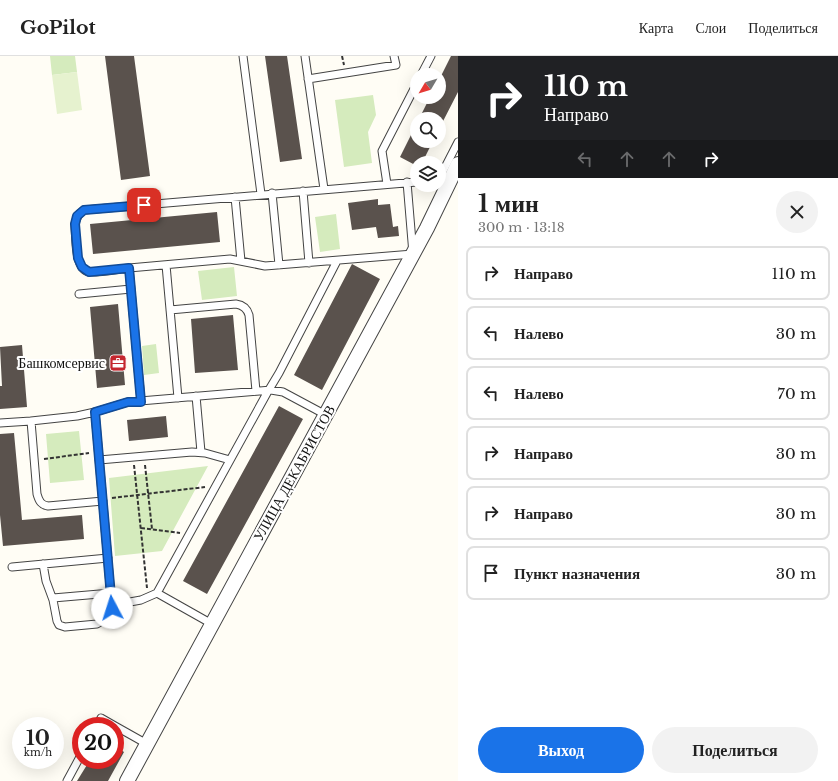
<!DOCTYPE html>
<html lang="ru">
<head>
<meta charset="utf-8">
<style>
  :root { --surface:#fff; --page:#f2f2f2; --text:#222; --muted:#767676; --line:#e0e0e0; --accent:#1a73e8 }
  body { margin:0; font-family:"Libre Baskerville",serif; background:var(--page); color:var(--text); height:100vh; display:flex; flex-direction:column; font-size:15px; white-space:nowrap }
  * { box-sizing:border-box; margin:0 }
  p { font-size:13px; color:var(--muted) }
  .icon { flex:none; width:22px; height:22px; fill:none; stroke:currentColor; stroke-width:2; stroke-linecap:round; stroke-linejoin:round }
  .map { position:relative; flex:1; overflow:hidden }
  .drawer { display:flex; flex-direction:column; background:var(--surface); width:380px }
  .drawer>* { flex:none }
  .guide { background:#202124; color:#fff; overflow:hidden }
  .needle { width:26px; rotate:232deg }
  .fabs { position:absolute; left:410px; top:12px; display:grid; gap:8px }
  .fabs a { display:grid; place-items:center; width:36px; height:36px; border-radius:50%; background:var(--surface); box-shadow:0 4px 16px #0002; font-size:20px }
  .speed { position:absolute; left:12px; top:661px; display:flex; gap:8px; font-size:20px; font-weight:700; text-align:center }
  .speed>* { display:grid; place-content:center; width:52px; height:52px; border-radius:50%; background:var(--surface); box-shadow:0 4px 16px #0002; line-height:1 }
  .speed small { font-size:10px; font-weight:400 }
  .speed .limit { border:6px solid #d22; background:#fff; color:#111 }
  .pin { position:absolute; display:grid; place-items:center; width:34px; height:34px; color:#fff; margin:-17px; border-radius:8px; box-shadow:0 2px 6px #0006 }
  .me { position:absolute; width:44px; margin:-22px; rotate:355deg; stroke-linejoin:round; filter:drop-shadow(0 0 3px #0008) }
  .turn { display:flex; align-items:center; gap:14px; height:84px; padding:0 20px; font-size:18px }
  .turn .icon { width:52px; height:52px; stroke-width:2.5 }
  .turn b { display:block; font-size:28px; line-height:34px }
  .lanes { display:flex; align-items:center; height:38px; padding:0 20px; background:#0003; justify-content:center; gap:20px; direction:ltr }
  .lanes .off { opacity:.35 }
  .round { display:grid; place-items:center; flex:none; width:42px; height:42px; border-radius:21px; background:var(--page) }
  .head { display:flex; align-items:center; justify-content:space-between; height:68px; padding:0 20px }
  h1 { font-size:24px; font-weight:700; line-height:30px }
  .button { display:flex; gap:8px; margin-top:auto; padding:8px 20px }
  .button a { flex:1; height:46px; border-radius:24px; background:var(--accent); color:#fff; font-size:16px; font-weight:700; line-height:46px; text-align:center }
  .button a+a { background:var(--page); color:var(--text) }
  ul { padding:0; list-style:none }
  li { display:flex; align-items:center; gap:12px; height:54px; margin:0 8px 6px; padding:0 12px; border:2px solid var(--line); border-radius:8px }
  li div { flex:1 }
  li b { display:block; font-size:15px }
  li em { font-style:normal }
  header { display:flex; align-items:center; gap:24px; box-sizing:border-box; height:56px; padding:0 20px; background:var(--surface); border-bottom:1px solid var(--line) }
  header strong { font-size:19px }
  nav { display:flex; gap:22px; margin-inline-start:auto; font-size:14px }
  main { display:flex; flex:1; min-height:0 }
  .map>svg:first-child { display:block }
</style>
</head>
<body>
<header>
<strong>GoPilot</strong>
<nav><a>Карта</a><a>Слои</a><a>Поделиться</a></nav>
</header>
<main>
<div class="map">
<svg width="458" height="725" viewBox="0 0 458 725">
  <rect width="100%" height="100%" fill="#fffdf5"/>
  <!-- green -->
  <path fill="#d5ebbd" d="M50,0H75L77,16L52,19Z
    M373,39L376,59L368,76L372,107L344,111L335,44Z
    M336,158L340,193L320,196L315,161Z
    M234,211L237,240L202,244L198,215Z
    M156,288L159,317L144,319L142,290Z
    M79,375L84,424L50,427L46,378Z
    M208,410L162,495L115,500L109,422Z"/>
  <!-- pitch -->
  <path fill="#e6f2cf" d="M77,16L82,54L57,58L52,19Z"/>
  <!-- building -->
  <path fill="#5a524d" d="M105,0H134L150,120L121,124Z
    M265,0H287L302,103L280,106Z
    M451,0H458V36L439,73V63H419L430,41H439V24Z
    M417,67V85H433L422,107H417V110L400,101Z
    M378,143V149L390,148L393,171L398,170L399,180L378,182L376,171L352,174L348,147Z
    M217,156L220,186L93,198L90,168Z
    M352,208L380,223L322,334L294,319Z
    M118,248L125,329L97,332L90,251Z
    M233,259L238,314L195,317L191,263Z
    M22,289L27,351L0,353V330H2L0,291Z
    M279,350L303,363L207,538L183,525Z
    M166,360L168,381L129,385L127,364Z
    M14,377L22,464L82,459L84,483L3,490L0,459V378Z
    M115,690L124,696L108,725H77L90,704H115Z"/>
  <g fill="none" stroke-linecap="round" stroke-linejoin="round">
    <!-- lane casing -->
    <g stroke="#444" stroke-width="9">
      <path id="lane" d="M243,0L261,138
        M305,0L324,133
        M421,19L431,0
        M308,23L396,9L394,0
        M439,123L458,86
        M387,128L382,95L417,27
        M303,135L309,207
        M272,137L279,209
        M235,141L241,205
        M166,209L178,342
        M129,212C119,213 98,217 89,216C74,213 76,180 75,168C76,162 78,158 84,154L417,126
        M79,238L131,233
        M170,254L236,248C243,249 247,252 249,259L256,335
        M196,340L201,396
        M141,345L129,212L230,203L265,210L413,198L407,126
        M95,356L128,346L271,334L283,336L326,359
        M0,367L31,365
        M99,404L192,396L205,397L230,404
        M103,445L48,450C41,449 39,445 37,438L31,365L77,360L95,356L112,552L119,548L141,544L157,537
        M43,508L46,525L53,544L57,565L59,569L65,571L97,568L102,565L112,552
        M12,511L108,502
        M53,542L111,537
        M212,568L157,537L267,337L279,317L337,205
        M97,670L101,662L115,670
        M115,670L147,688
        M67,725L81,699"/>
    </g>
    <!-- street casing -->
    <g stroke="#444" stroke-width="16">
      <path id="street" d="M127,725L427,172L458,108"/>
    </g>
    <!-- path -->
    <path stroke="#333" stroke-width="2" stroke-dasharray="4 2" stroke-linecap="butt" d="M342,0L344,9
      M44,403L89,397
      M134,409L147,532
      M145,409L152,473
      M112,442L205,431
      M141,472L180,477"/>
    <!-- lane -->
    <use href="#lane" stroke="#fff" stroke-width="7"/>
    <!-- street -->
    <use href="#street" stroke="#fff" stroke-width="14"/>
  </g>
  <g fill="none" stroke-linecap="round" stroke-linejoin="round">
    <!-- route casing -->
    <g stroke="#114b97" stroke-width="10">
      <path id="route" d="M112,552L95,356L128,346H141L129,212L89,216L82,211L78,202L75,168L77,160L84,154L144,149"/>
    </g>
    <!-- route -->
    <use href="#route" stroke="#1a73e8" stroke-width="7"/>
  </g>
  <!-- icons -->
  <defs>
    <g id="office-square" transform="scale(0.9)"><rect x="-9" y="-9" width="18" height="18" rx="4" fill="#c4262e" stroke="#fff"/><path d="M-6-3h4V-5.5h4V-3h4V5H-6ZM-1-4.5V-3h2v-1.5ZM-6 0V1H6V0Z" fill="#fff"/></g>
  </defs>
  <g fill-rule="evenodd">
    <use href="#office-square" x="118" y="307"/>
  </g>
  <g text-anchor="middle" dominant-baseline="central" stroke-width="4" stroke-linejoin="round" paint-order="stroke">
    <!-- poi labels -->
    <g font-size="14" fill="#111" stroke="#fff" text-anchor="end">
      <text x="105" y="307">Башкомсервис</text>
    </g>
    <!-- street labels -->
    <g font-size="14" fill="#111" stroke="#fff">
      <text transform="translate(294 417) rotate(-61)">УЛИЦА ДЕКАБРИСТОВ</text>
    </g>
  </g>
</svg>
<div class="fabs">
<a><svg class="needle" viewBox="-14 -14 28 28"><path d="M0-13l5 13h-10z" fill="#e53935"/><path d="M0 13l5-13h-10z" fill="#767676"/></svg></a>
<a><svg class="icon" aria-label="search" viewBox="0 0 24 24"><circle cx="10" cy="10" r="6"/><path d="M15 15l6 6"/></svg></a>
<a><svg class="icon" aria-label="layers" viewBox="0 0 24 24"><path d="M12 4l9 5-9 5-9-5zM3 14l9 5 9-5"/></svg></a>
</div>
<div class="speed"><div>10<small>km/h</small></div><div class="limit">20</div></div>
<div class="pin" style="left:144px;top:149px;background:#d93025"><svg class="icon" aria-label="arrive" viewBox="0 0 24 24"><path d="M6 21V4h12l-3 4 3 4H6"/></svg></div>
<svg class="me" style="left:112px;top:552px" viewBox="-20 -20 40 40"><circle r="19" fill="#fff"/><path d="M0-13L10 11 0 6-10 11z" fill="#1a73e8"/></svg>
</div>
<section class="drawer">
<div class="guide">
<div class="turn"><svg class="icon" aria-label="right" viewBox="0 0 24 24"><path d="M7 20v-9h11M14 6l5 5-5 5"/></svg><div><b>110 m</b>Направо</div></div>
<div class="lanes"><svg class="icon off" aria-label="left" viewBox="0 0 24 24"><path d="M17 20v-9H6M10 6l-5 5 5 5"/></svg><svg class="icon off" aria-label="ahead" viewBox="0 0 24 24"><path d="M12 20V5M6 11l6-6 6 6"/></svg><svg class="icon off" aria-label="ahead" viewBox="0 0 24 24"><path d="M12 20V5M6 11l6-6 6 6"/></svg><svg class="icon" aria-label="right" viewBox="0 0 24 24"><path d="M7 20v-9h11M14 6l5 5-5 5"/></svg></div>
</div>
<div class="head"><div><h1>1 мин</h1><p>300 m · 13:18</p></div><a class="round"><svg class="icon" aria-label="close" viewBox="0 0 24 24"><path d="M6 6l12 12M18 6L6 18"/></svg></a></div>
<ul>
<li><svg class="icon" aria-label="right" viewBox="0 0 24 24"><path d="M7 20v-9h11M14 6l5 5-5 5"/></svg><div><b>Направо</b></div><em>110 m</em></li>
<li><svg class="icon" aria-label="left" viewBox="0 0 24 24"><path d="M17 20v-9H6M10 6l-5 5 5 5"/></svg><div><b>Налево</b></div><em>30 m</em></li>
<li><svg class="icon" aria-label="left" viewBox="0 0 24 24"><path d="M17 20v-9H6M10 6l-5 5 5 5"/></svg><div><b>Налево</b></div><em>70 m</em></li>
<li><svg class="icon" aria-label="right" viewBox="0 0 24 24"><path d="M7 20v-9h11M14 6l5 5-5 5"/></svg><div><b>Направо</b></div><em>30 m</em></li>
<li><svg class="icon" aria-label="right" viewBox="0 0 24 24"><path d="M7 20v-9h11M14 6l5 5-5 5"/></svg><div><b>Направо</b></div><em>30 m</em></li>
<li><svg class="icon" aria-label="arrive" viewBox="0 0 24 24"><path d="M6 21V4h12l-3 4 3 4H6"/></svg><div><b>Пункт назначения</b></div><em>30 m</em></li>
</ul>
<div class="button"><a>Выход</a><a>Поделиться</a></div>
</section>
</main>
</body>
</html>
